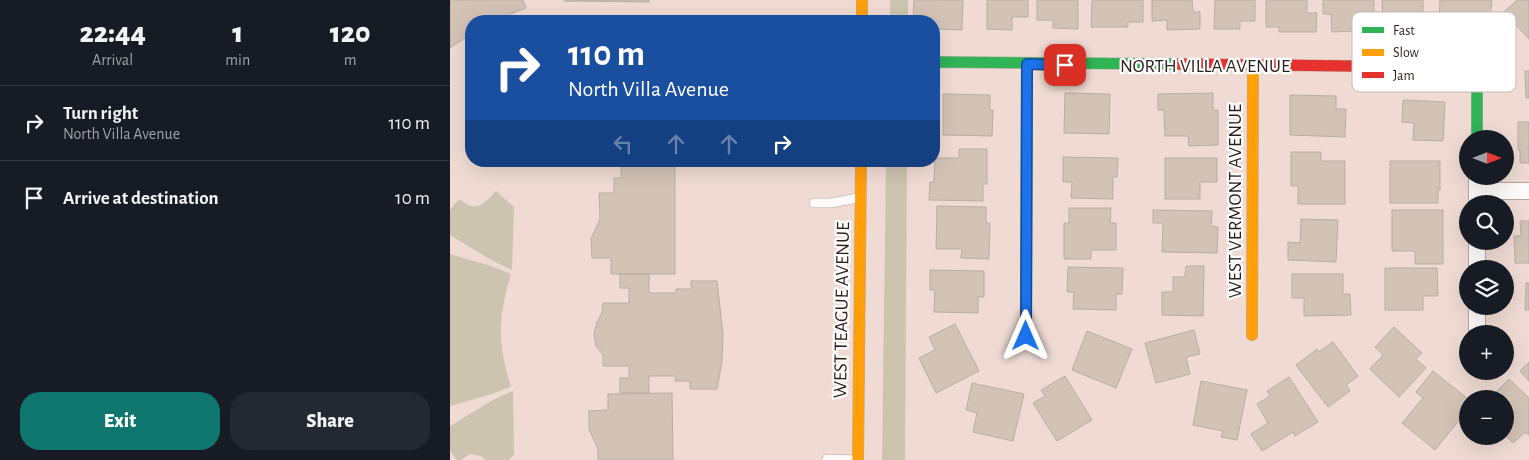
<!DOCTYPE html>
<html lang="en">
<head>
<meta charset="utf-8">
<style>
  :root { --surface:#171b24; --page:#242831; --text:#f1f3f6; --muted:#9ea1a6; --line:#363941; --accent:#0f766e }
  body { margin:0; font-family:"Alegreya Sans",sans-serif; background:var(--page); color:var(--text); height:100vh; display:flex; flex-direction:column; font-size:19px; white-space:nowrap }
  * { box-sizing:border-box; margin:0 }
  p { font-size:16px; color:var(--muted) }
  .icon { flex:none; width:28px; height:28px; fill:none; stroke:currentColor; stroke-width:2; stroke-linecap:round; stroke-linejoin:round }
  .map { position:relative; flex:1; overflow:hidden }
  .sheet { display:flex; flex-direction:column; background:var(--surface); width:450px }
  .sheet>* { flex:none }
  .guide { position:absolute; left:15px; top:15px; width:475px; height:152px; border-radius:20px; box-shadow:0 5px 20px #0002; background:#1a4fa0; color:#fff; overflow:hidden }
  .needle { width:32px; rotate:90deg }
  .tools { position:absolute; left:1009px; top:130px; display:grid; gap:10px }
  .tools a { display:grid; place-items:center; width:55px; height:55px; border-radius:50%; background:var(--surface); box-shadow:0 5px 20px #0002; font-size:25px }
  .pin { position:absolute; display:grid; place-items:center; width:42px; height:42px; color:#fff; margin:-21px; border-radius:10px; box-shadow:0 2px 8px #0006 }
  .me { position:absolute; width:55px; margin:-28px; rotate:0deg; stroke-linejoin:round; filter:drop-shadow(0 0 4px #0008) }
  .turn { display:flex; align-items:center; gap:18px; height:105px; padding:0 20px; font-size:22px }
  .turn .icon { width:65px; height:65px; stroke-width:2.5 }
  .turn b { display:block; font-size:35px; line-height:42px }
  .lanes { display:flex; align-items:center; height:48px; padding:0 20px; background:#0003; justify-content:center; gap:25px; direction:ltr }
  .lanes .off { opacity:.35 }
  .eta { display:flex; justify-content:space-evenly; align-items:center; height:85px; text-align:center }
  .eta b { font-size:30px; font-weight:800; line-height:35px }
  .cta { display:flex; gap:10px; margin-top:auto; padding:10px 20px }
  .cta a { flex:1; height:58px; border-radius:20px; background:var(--accent); color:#fff; font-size:20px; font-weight:800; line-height:58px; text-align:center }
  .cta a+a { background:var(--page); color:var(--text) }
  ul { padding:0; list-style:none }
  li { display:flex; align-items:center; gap:15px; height:75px; padding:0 20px; border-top:1px solid var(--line) }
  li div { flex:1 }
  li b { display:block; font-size:19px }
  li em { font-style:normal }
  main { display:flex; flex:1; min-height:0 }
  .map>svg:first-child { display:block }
</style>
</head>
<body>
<main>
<section class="sheet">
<div class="eta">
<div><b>22:44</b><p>Arrival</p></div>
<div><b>1</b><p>min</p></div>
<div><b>120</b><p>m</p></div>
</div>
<ul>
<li><svg class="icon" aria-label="right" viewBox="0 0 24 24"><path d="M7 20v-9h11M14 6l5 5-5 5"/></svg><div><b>Turn right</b><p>North Villa Avenue</p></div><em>110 m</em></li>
<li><svg class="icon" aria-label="arrive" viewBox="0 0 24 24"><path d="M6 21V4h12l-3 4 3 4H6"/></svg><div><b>Arrive at destination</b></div><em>10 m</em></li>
</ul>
<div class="cta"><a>Exit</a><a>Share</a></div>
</section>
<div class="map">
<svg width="1079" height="460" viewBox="0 0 1079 460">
  <rect width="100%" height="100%" fill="#efdbd4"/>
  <!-- green -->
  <path fill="#ccc4af" d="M440,0H458V21H440Z
    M436,161H457L455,460H432Z
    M46,191L64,207L62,270L41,260L0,235V210L9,199C26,213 33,205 46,191Z
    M0,254L41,266L61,274C48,318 47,342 61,387L39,395L0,406Z
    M63,391L64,455L58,460H36L31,456L20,454L11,460H7L0,451V426L41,401Z"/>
  <!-- building -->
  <path fill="#d3c3b7" stroke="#baada5" d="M0,0H73L76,8L58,15V19L51,18L45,21H21V34L0,48Z
    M114,0H199V2L114,1Z
    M464,0H513L512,30L485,29L484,21H463Z
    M537,0H578V17H562V30L537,29Z
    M587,0H628V29L603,28V20H587Z
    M642,0H693V22H678V27H641Z
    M702,0H742L743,12H750V29L717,30V20L702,21Z
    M765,0H805V21H790V29H764Z
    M816,0H857V13H867L866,32H829V27H816Z
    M873,0H924V26H907V31L882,32L881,14H873Z
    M932,0H973V29L933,30Z
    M990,0H1042L1040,19L1022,17V21L989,18Z
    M1067,0H1079V39L1054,12Z
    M1075,71H1079V98H1076Z
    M615,93L660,94L659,134L614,133Z
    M763,93V110H768V145L739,146L738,136H715L714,110H708V94Z
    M493,94L540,95V110H543L542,136L493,135Z
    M840,95L886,96V109H896L895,137L840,135Z
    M953,100L995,102L993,141L963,140L964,123L952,122Z
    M1068,122H1079V163H1070V150H1068Z
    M509,149H537V184H533V201L479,200L480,182H484L485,158H509Z
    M841,152H871V161H895V204H848V186H841Z
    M613,157L668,158L667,177H663V199L621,198L622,182H613Z
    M715,158H767V182H750V199H715Z
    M171,161H225V274H161V258H142L141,239L150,219L149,193H164V178H171Z
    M940,161H990V190H988V203H940Z
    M487,206L536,207V223H540L539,259L511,258L512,249H486Z
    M619,208H661L660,223H666V250H641V259H614V223H619Z
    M703,210L762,211L761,226L768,227L767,253L712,252L713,223H703Z
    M942,210H993V264H965V251H942Z
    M851,219L888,220L886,262L838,260V242L850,243Z
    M1070,221H1079V263H1065L1064,236H1071Z
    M736,266H754L753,316L712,315V292H723V277H735Z
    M618,267L673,268L672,294H666V310L623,309L624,292H617Z
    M935,268H987L988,296H973V310H935Z
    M480,270L534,271V297H528V313L484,312L485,290H480Z
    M170,274H199V293H226V289H241V281H267L273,334L272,361L267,389H240V381H225L226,376H199V393H170V378H179V366H153V355L146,346L144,334L147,322L152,313L153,303H179V288H170Z
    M842,274H893V294H900L901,315L854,316V298H842Z
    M1076,283H1079V310H1075Z
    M505,324L529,371L486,393L469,358L485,350L479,337Z
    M944,327L972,353L966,359L976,368L949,397L920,369L933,355L925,347Z
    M744,330L750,354L736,357L740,374L706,383L695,343Z
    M637,331L682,349L666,388L622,370Z
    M883,342L908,376L896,385L900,391L878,407L846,365L867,349L869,352Z
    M1079,362V381L1070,371Z
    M983,371L1018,399V409L985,450L952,423L973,398L966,392Z
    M615,376L642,420L607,441L583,403L595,396L591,390Z
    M839,377L868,422L845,436L843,432L812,451L801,434L818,423L807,404L820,396L817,391Z
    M1059,379L1079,398V435L1075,432L1063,443L1055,435V399H1044L1042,396Z
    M751,381L797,390L787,440L771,437L773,431L743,425Z
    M522,383L574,394L563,441L523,432L527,413L516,410Z
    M222,393L223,460H148V449L139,429V411L158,410V394Z"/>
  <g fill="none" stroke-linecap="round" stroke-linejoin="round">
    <!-- lane casing -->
    <g stroke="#b7a8a2" stroke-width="10">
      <path id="lane" d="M364,203H381L408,198
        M377,459L406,460"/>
    </g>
    <!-- street casing -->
    <g stroke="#b7a8a2" stroke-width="18">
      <path id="street" d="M1027,176V204
        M1027,191H1079
        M1027,241V269
        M1027,306V334"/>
    </g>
    <!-- fast casing -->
    <g stroke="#b7a8a2" stroke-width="12">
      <path id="fast" d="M484,62L728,64
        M901,66L1027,67V139"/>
    </g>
    <!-- slow casing -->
    <g stroke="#b7a8a2" stroke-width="12">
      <path id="slow" d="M412,0V21
        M802,335L803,66
        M576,336L577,64
        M408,460L411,161"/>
    </g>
    <!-- jam casing -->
    <g stroke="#b7a8a2" stroke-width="12">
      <path id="jam" d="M728,64L901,66"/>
    </g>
    <!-- lane -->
    <use href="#lane" stroke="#fdfaf9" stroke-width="9"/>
    <!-- street -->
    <use href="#street" stroke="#fdfaf9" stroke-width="16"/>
    <!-- fast -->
    <use href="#fast" stroke="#30b455" stroke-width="11"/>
    <!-- slow -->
    <use href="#slow" stroke="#ff9f0a" stroke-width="11"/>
    <!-- jam -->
    <use href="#jam" stroke="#e5322d" stroke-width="11"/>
  </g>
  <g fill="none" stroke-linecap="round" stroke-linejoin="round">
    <!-- route casing -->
    <g stroke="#114b97" stroke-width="12">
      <path id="route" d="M576,336L577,64L615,65"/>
    </g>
    <!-- route -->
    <use href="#route" stroke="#1a73e8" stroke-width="9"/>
  </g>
  <g text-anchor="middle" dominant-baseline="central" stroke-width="4.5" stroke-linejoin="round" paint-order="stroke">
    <!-- street labels -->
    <g font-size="19" fill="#2c1e1a" stroke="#fff">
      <text x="755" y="66">NORTH VILLA AVENUE</text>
      <text transform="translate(785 201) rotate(-90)">WEST VERMONT AVENUE</text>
      <text transform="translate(392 310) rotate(-89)">WEST TEAGUE AVENUE</text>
    </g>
  </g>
  <!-- legend -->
  <rect x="902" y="12" width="164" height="80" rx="8" fill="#fff" stroke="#c0bcba" stroke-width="1"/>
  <rect x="912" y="27" width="22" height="6" fill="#30b455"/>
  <rect x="912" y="49" width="22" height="7" fill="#ff9f0a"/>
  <rect x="912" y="72" width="22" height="6" fill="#e5322d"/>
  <g font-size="14" fill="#2c1e1a">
    <text x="943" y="35">Fast</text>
    <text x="943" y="57">Slow</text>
    <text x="943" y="80">Jam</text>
  </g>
</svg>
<div class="tools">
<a><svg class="needle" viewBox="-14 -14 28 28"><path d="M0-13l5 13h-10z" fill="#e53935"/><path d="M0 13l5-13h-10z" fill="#9ea1a6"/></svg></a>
<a><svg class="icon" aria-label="search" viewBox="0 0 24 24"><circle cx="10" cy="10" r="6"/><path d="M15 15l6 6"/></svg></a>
<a><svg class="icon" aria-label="layers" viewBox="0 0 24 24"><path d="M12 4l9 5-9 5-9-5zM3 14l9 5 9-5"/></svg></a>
<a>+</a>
<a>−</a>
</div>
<div class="pin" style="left:615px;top:65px;background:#d93025"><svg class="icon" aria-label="arrive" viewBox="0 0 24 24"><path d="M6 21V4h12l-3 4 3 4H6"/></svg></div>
<svg class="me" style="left:576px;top:336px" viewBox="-20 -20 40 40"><path d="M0-17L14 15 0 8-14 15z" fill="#1a73e8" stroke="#fff" stroke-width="4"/></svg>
<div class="guide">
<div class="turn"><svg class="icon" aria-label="right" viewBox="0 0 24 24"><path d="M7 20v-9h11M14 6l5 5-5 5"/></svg><div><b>110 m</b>North Villa Avenue</div></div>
<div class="lanes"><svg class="icon off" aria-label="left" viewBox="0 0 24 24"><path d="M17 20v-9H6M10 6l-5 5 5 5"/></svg><svg class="icon off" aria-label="ahead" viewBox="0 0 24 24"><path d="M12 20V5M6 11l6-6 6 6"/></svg><svg class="icon off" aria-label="ahead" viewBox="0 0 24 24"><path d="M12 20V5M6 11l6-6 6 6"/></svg><svg class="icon" aria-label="right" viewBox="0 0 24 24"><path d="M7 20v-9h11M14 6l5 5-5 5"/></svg></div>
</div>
</div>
</main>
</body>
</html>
